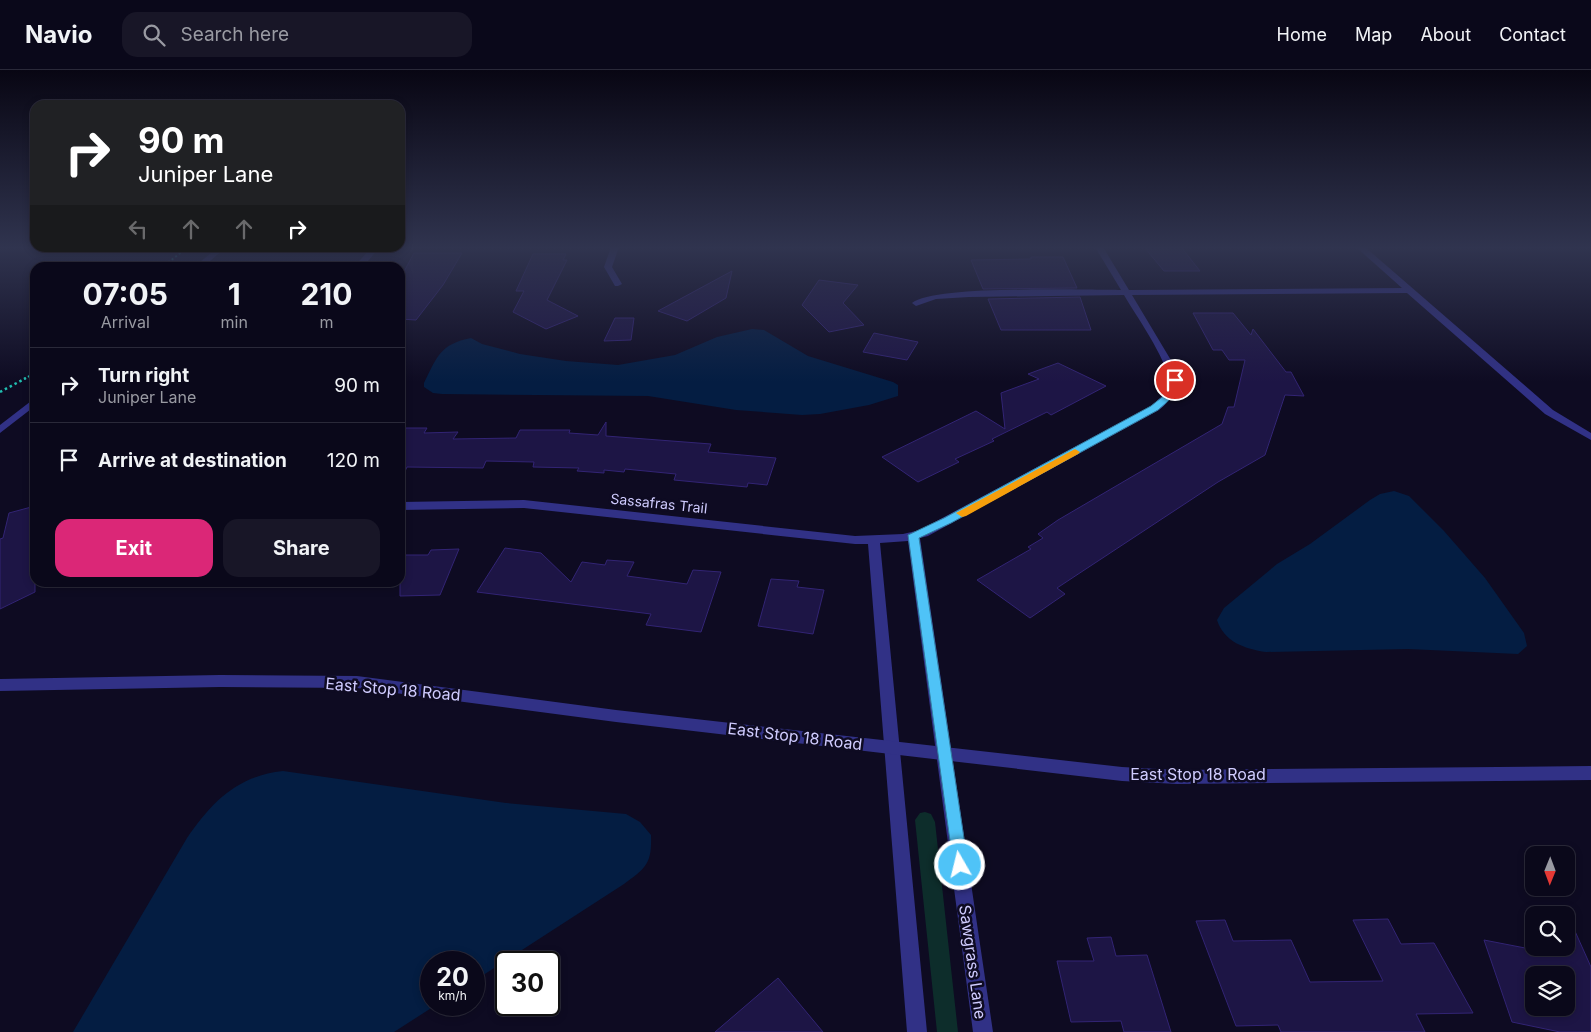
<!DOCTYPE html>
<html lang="en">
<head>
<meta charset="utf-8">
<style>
  :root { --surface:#0a081a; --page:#181627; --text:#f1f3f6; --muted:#999aa2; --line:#2a2939; --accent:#db2777 }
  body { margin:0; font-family:Inter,sans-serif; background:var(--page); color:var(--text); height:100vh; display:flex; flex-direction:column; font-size:19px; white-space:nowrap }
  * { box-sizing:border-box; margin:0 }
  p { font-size:16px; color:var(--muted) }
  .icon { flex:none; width:28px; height:28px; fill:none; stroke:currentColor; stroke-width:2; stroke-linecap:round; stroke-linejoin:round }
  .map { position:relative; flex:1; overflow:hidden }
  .sheet { position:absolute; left:30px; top:192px; width:375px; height:325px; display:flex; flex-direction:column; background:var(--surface); border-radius:15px; box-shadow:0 2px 8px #0003,0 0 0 1px var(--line) }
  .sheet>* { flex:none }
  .guide { position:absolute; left:30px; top:30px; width:375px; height:152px; border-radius:15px; box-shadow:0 2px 8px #0003,0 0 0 1px var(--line); background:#202124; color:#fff; overflow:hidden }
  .needle { width:32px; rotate:181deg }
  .fabs { position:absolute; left:1525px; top:776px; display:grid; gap:10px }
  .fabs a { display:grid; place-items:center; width:50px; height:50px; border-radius:10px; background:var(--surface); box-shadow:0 2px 8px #0003,0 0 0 1px var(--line); font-size:25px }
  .speed { position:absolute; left:420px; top:881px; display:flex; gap:10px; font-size:25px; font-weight:700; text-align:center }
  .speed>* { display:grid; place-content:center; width:65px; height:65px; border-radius:50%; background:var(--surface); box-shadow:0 2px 8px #0003,0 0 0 1px var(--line); line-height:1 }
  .speed small { font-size:12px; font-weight:400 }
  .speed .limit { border:2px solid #111; border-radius:8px; background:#fff; color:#111 }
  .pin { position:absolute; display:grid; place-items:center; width:42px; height:42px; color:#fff; margin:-21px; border:2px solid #fff; border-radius:50%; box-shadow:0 1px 5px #0007 }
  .me { position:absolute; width:55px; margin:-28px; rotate:352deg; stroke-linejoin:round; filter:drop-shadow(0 0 4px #0008) }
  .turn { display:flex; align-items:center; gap:18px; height:105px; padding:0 25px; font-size:22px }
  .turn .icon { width:65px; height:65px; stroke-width:2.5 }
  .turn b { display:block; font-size:35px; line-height:42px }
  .lanes { display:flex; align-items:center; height:48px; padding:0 25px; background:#0003; justify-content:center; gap:25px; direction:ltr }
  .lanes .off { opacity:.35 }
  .eta { display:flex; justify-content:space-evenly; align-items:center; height:85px; text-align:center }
  .eta b { font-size:30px; font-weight:700; line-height:35px }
  .action { display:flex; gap:10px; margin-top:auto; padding:10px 25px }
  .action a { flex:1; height:58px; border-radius:15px; background:var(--accent); color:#fff; font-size:20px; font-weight:700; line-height:58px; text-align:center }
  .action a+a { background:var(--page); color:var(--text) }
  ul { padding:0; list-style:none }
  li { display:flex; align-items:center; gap:15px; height:75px; padding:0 25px; border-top:1px solid var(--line) }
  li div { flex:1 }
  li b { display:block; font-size:19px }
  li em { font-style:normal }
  header { display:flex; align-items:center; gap:30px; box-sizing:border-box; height:70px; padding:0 25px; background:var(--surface); border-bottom:1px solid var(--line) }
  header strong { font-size:24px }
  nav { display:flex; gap:28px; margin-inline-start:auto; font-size:18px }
  .search { width:350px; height:45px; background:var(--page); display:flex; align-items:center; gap:12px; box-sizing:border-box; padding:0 18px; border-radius:15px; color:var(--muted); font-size:19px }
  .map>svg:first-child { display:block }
</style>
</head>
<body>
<header>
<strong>Navio</strong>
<div class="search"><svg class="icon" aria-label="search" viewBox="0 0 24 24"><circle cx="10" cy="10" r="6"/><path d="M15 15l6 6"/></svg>Search here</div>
<nav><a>Home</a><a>Map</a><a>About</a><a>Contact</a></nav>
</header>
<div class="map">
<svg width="1591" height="962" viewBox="0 0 1591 962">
  <rect width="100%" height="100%" fill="#0e0b22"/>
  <!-- green -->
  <path fill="#0d2d2b" d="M925,742L931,744L935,752L958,962H937L915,750L920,743Z"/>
  <!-- water -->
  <path fill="#041d42" d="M752,259L764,260L808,286L893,312L898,315V326L869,335L820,344L802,345L736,340L648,326L442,324L433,323L424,317V313C437,287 440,274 471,268L482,274L520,284L566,291L618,295L675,285L717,267Z
    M1394,421L1409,426L1444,461L1485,508L1524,563L1527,576L1518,584L1408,579L1266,582C1245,579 1224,572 1217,550L1224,538L1277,494L1310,474L1370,430L1380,424Z
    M283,701L506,733L626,744L640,752L651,765C652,794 646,798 624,814L474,911V892H431V935H436L394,962H73L187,768C212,732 237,706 283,701Z"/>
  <!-- building -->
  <path fill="#1d1545" stroke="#322474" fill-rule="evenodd" d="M1144,177H1181L1200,201H1164Z
    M414,183H462L443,215L416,250L400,249V209Z
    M533,184H566L563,190H567L547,230L578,246L546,259L513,242L524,221H516Z
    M1031,187H1063L1077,218L983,219L971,190L1031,189Z
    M732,201L726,228L687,251L658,241Z
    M819,210L858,215L843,233L864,255L829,262L802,235Z
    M1080,227L1091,260H1001L988,229Z
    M1193,243H1233L1251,265L1253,259L1286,302H1291L1304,326L1285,325L1265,385L1218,412L1057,518L1065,524L1030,548L977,510L1031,479L1028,477L1043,468L1038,464L1058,450L1222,354L1228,337H1234L1245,290H1229L1222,280H1213Z
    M615,248H634L631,270L604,271Z
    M874,263L918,272L907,290L863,282Z
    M1058,293L1106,316L1051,345L1047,342L992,369L994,371L955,389L959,392L918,412L882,387L976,341L1005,359L1001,323L1039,309L1028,304Z
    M606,352V366L711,374L708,382L776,388L767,415L748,413L747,417L674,410L676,404L625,399L624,402L604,400V403L577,401L579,398L533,397L534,392L486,391L483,398L407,397L400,412V358H427L424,363L458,362L453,369L516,368L520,360H570L569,363L598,365Z
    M35,436V522L0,539V469L3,468L9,443Z
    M505,478L541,483L571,512L582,492L605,495L607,490L634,492L627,506L687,514L693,500L721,502L701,562L646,555L651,544L477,522Z
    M459,479L440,525L400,526V493L404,485H428L431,480Z
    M771,509L799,511L797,517L824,520L813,564L758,556Z
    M1388,849L1401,874L1434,873L1473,943L1416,944L1425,962H1281L1278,955L1236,956L1196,851L1225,850L1233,871L1291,870L1310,912L1383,911L1353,850Z
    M1566,849L1570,850L1591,897V962H1560L1512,952L1484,870L1556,884L1553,878H1566ZM1534,905H1566V938H1534Z
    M1111,867L1116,886L1147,885L1171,962H1124L1121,951L1071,952L1057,891H1094L1087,868Z
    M778,908L823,962H715Z"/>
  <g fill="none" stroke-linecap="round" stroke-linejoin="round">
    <!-- path-far1 -->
    <path stroke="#21beb0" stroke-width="2" stroke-dasharray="2 2.5" stroke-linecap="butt" d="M161,198L187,178
      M24,309L35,303"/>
    <!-- path -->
    <path stroke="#21beb0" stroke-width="2.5" stroke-dasharray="2.5 3" stroke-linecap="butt" d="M0,322L26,308"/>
    <!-- minor -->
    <path fill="#313186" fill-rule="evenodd" d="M611,177H619L612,197L622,214L618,216H615L604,197Z
      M1095,177H1103L1129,220L1402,218L1356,177H1365L1553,340L1591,363V370L1545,344L1407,223L1132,225L1178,302C1181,319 1171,330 1159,340L928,466L920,468L993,962H973L908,471L880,473L927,962H907L868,474H855L524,438L400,440V432L524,430L855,466L903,464L920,460L1151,336C1158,330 1166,324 1168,315C1173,297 1134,243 1124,225L969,227L936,229L916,236L912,233C934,215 1085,220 1121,220Z
      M371,178H379L362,198H353Z"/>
    <!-- tertiary -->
    <path fill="#313186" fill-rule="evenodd" d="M217,178H225L202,198H193Z
      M35,328V336L0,363V355Z
      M220,605L357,606L616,640L1122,697L1177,700L1591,696V710L1177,714L1122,711L616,652L357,618L220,617L0,621V609Z"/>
  </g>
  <!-- sky -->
  <linearGradient id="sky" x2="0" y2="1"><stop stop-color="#080613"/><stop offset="0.57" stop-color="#30344f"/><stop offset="1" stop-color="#30344f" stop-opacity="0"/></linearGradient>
  <rect width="1591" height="312" fill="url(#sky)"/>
  <!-- route -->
  <path fill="#4fc3f7" stroke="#337fa1" d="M1175,307L1180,310C1178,324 1168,331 1158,340L951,453L919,468L968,795L966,800L960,803L954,800L908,465L944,448L1151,336L1166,324L1171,310Z"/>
  <!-- slow -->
  <path fill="#f59e0b" d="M1075,379L1080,382L1078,384L966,446L962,447L956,443Z"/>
  <g text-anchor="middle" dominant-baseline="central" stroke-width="5" stroke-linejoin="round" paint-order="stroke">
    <!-- street labels -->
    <g font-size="14" fill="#d0ccff" stroke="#0e0b22">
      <text transform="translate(659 433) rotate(6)">Sassafras Trail</text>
    </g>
    <!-- near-street labels -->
    <g font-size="16" fill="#d0ccff" stroke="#0e0b22">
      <text transform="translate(393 619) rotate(5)">East Stop 18 Road</text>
      <text transform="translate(795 666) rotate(7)">East Stop 18 Road</text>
      <text x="1198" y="704">East Stop 18 Road</text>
      <text transform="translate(973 892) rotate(82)">Sawgrass Lane</text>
    </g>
  </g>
</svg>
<div class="fabs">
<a><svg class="needle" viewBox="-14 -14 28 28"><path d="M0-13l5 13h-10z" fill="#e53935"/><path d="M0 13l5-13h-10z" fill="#999aa2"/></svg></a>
<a><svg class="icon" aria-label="search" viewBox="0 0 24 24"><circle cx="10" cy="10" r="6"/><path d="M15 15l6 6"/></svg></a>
<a><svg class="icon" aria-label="layers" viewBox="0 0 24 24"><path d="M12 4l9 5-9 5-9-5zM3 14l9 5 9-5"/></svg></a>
</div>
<div class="speed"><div>20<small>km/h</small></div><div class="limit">30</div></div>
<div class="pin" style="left:1175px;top:310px;background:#d93025"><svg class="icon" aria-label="arrive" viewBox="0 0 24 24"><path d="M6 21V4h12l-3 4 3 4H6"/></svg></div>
<svg class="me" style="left:960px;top:795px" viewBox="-20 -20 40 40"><circle r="17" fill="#4fc3f7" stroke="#fff" stroke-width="3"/><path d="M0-11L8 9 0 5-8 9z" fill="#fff"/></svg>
<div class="guide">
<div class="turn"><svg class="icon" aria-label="right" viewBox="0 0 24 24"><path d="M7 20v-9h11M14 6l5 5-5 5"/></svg><div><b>90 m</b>Juniper Lane</div></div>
<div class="lanes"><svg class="icon off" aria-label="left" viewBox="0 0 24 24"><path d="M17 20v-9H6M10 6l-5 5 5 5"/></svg><svg class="icon off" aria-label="ahead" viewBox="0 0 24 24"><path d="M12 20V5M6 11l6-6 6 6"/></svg><svg class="icon off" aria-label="ahead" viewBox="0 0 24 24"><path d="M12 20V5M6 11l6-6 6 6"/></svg><svg class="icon" aria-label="right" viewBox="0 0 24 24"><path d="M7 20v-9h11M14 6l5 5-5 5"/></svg></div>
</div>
<section class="sheet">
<div class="eta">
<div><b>07:05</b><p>Arrival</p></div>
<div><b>1</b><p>min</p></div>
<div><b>210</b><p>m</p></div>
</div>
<ul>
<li><svg class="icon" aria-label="right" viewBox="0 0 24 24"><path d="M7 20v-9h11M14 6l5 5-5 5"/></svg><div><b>Turn right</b><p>Juniper Lane</p></div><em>90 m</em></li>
<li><svg class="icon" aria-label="arrive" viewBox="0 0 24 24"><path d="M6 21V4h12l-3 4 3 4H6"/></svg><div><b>Arrive at destination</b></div><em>120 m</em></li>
</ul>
<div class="action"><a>Exit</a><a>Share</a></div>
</section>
</div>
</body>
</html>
